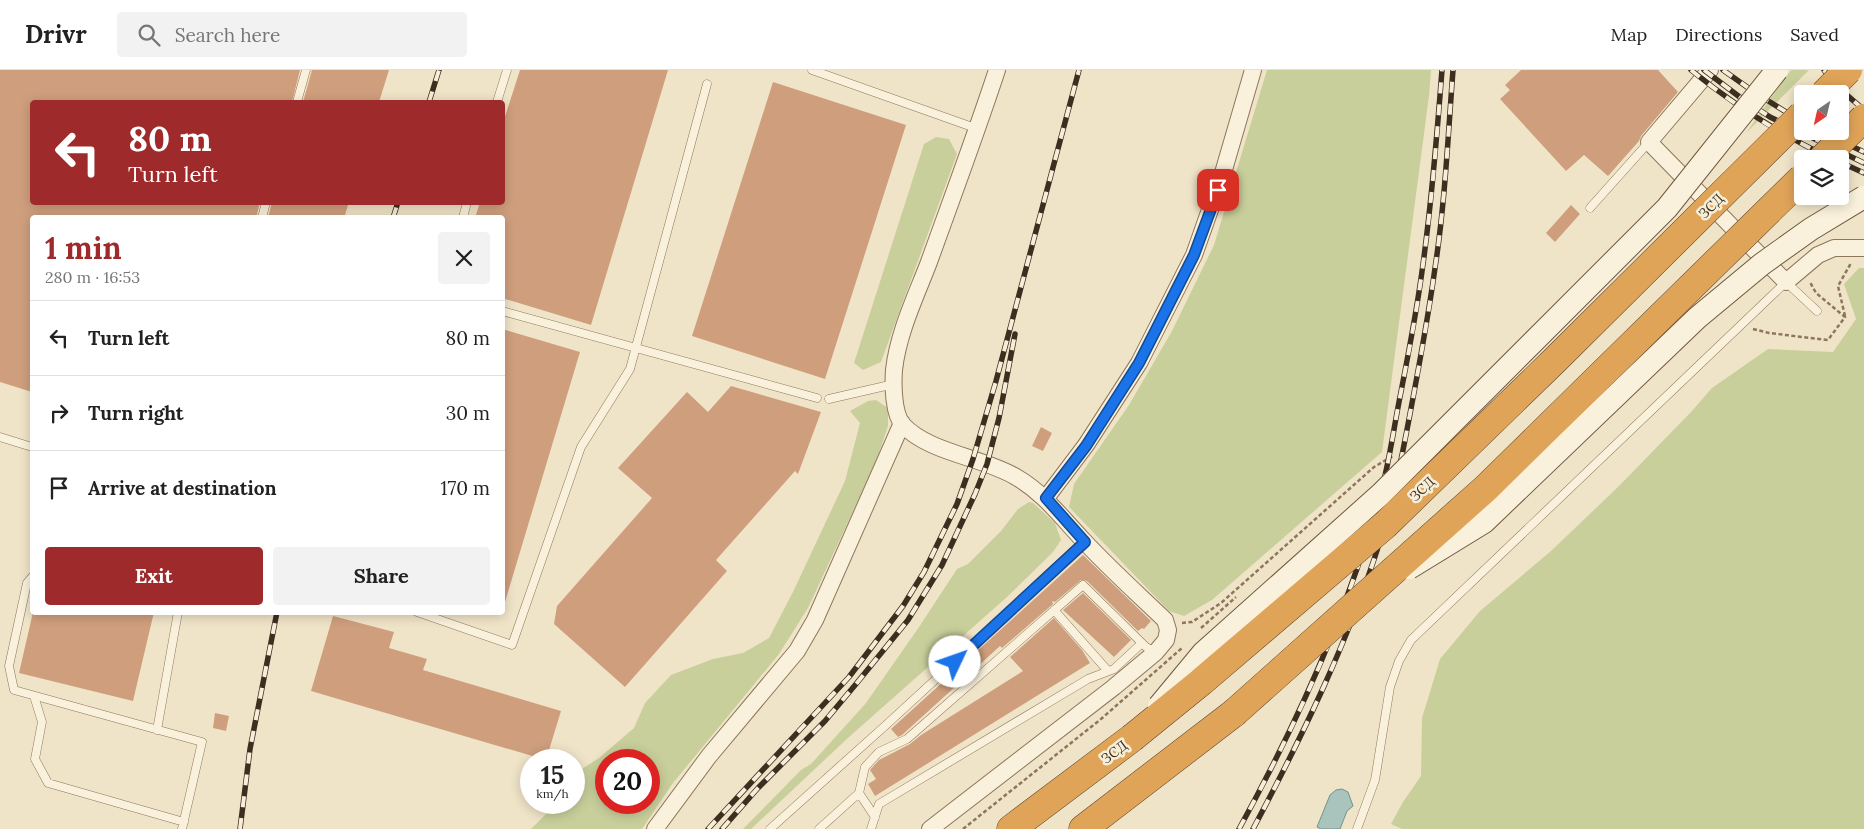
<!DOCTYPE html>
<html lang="en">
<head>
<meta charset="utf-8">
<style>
  :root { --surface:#fff; --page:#f2f2f2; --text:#222; --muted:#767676; --line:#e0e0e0; --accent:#9e2a2b }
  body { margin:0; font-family:Lora,serif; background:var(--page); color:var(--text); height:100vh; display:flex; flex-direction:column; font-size:19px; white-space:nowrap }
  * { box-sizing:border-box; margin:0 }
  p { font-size:16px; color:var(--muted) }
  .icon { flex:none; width:28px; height:28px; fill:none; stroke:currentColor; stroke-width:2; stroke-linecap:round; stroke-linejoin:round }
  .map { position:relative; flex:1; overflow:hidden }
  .side { position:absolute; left:30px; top:145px; width:475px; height:400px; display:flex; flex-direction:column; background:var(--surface); border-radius:5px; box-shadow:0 2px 12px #0003 }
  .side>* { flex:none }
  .guide { position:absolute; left:30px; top:30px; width:475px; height:105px; border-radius:5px; box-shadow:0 2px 12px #0003; background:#9e2a2b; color:#fff; overflow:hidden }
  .needle { width:32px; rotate:214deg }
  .controls { position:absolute; left:1794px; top:15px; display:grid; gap:10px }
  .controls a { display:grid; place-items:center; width:55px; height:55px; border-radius:5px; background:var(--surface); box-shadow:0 2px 12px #0003; font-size:25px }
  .speed { position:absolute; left:520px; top:679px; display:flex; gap:10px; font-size:25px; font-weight:700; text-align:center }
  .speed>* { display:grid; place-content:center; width:65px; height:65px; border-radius:50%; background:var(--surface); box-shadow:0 2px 12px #0003; line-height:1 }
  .speed small { font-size:12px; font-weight:400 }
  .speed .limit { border:8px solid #d22; background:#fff; color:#111 }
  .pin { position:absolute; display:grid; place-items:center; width:42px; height:42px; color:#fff; margin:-21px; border-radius:10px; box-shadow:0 2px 8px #0006 }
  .me { position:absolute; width:55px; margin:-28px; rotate:48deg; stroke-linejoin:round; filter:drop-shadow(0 0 4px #0008) }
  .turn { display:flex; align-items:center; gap:18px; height:105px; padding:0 15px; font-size:22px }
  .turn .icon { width:65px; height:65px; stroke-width:2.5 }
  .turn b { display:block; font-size:35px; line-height:42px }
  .round { display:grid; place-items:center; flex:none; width:52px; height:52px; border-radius:5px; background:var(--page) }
  .summary { display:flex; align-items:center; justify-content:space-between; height:85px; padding:0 15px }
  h1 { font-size:30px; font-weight:700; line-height:38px; color:var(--accent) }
  .action { display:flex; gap:10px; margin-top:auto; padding:10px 15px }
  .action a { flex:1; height:58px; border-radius:5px; background:var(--accent); color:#fff; font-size:20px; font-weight:700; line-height:58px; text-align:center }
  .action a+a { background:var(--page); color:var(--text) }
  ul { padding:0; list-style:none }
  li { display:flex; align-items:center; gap:15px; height:75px; padding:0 15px; border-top:1px solid var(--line) }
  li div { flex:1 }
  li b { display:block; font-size:19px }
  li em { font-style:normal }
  header { display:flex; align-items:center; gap:30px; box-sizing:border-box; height:70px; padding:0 25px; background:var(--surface); border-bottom:1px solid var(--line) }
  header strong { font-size:24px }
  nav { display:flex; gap:28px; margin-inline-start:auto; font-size:18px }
  .search { width:350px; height:45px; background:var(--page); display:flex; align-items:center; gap:12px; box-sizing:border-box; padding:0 18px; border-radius:5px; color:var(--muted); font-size:19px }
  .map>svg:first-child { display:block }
</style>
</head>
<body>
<header>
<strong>Drivr</strong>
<div class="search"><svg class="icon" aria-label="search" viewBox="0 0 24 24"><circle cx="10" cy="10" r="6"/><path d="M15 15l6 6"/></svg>Search here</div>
<nav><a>Map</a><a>Directions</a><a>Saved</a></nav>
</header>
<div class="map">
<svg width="1864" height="759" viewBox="0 0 1864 759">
  <rect width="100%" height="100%" fill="#f0e4c8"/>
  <!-- green -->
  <path fill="#c9cf9b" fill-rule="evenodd" d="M1267,0H1431L1429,26L1382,382L1212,530L1184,546L1169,541L1069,437L1074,414L1129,335L1172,261L1214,175Z
    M1791,0H1809L1746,63Z
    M936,67L949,69L957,84L881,292L863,300L854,293L924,74Z
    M1859,198H1864V759H1402L1391,754L1403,732L1421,706L1422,648L1440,589L1480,541L1551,481L1619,416L1691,342L1712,318L1768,279L1833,282L1856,249L1844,214Z
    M876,330L888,338V356L876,392L808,538L779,584L673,713L642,759H531L548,742L550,733L574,732V704L599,688L634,658L645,633L671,605L713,589L743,583L769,568L793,522L845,411L860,353L850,341L868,331ZM606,690H649V732H606Z
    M1029,432L1033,433L1055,453L1061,470L1053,482L1007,527L849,667L751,759H743L801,700L811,694L866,633L919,557L957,499L968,494L1001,461L1018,439Z"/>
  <!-- water -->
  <path fill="#a9c4bc" stroke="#6f938a" d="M1342,719L1348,722L1353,736L1347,741L1340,759H1321L1317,757L1330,725L1336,720Z"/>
  <!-- building -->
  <path fill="#cf9f7d" d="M0,0H300L292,32H32V132H260L256,148H32V322L0,312Z
    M312,0H389L379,32H303Z
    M520,0H668L591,255L502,228V148H475L480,132H502V56Z
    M1521,0H1658L1678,22L1641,66L1639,71L1608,106L1584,85L1566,101L1500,29L1510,20L1505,15Z
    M773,12L906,55L825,309L692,266Z
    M272,132H349L344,148H268Z
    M1571,135L1580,144L1555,172L1546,163Z
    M502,259L580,282L505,532H502Z
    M731,316L821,342L798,404L795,401L716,490L727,501L625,617L554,554L557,536L652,428L618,398L687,322L708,342Z
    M1041,357L1052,363L1043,381L1032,376Z
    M1083,485L1151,551L1144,559L1142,558L1138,561L1087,511L1081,510L1055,532L1052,531L1053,534L1002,578L1000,576L902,665L898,667L891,659Z
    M1083,523L1131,570L1114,587L1063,540Z
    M33,542H154L133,631L19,603Z
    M333,546L394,562L389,578L427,589L423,600L561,641L546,690L311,621Z
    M1054,548L1082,580L1090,593L875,726L868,714L876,709L870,700L879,690L910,674L921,665L1023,601L1010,587Z
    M215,643L229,646L226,661L213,658Z"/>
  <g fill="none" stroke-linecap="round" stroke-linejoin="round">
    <!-- lane casing -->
    <g stroke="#8d765c" stroke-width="9">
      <path id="lane" d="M812,0L978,59
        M297,32L306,0
        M497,32L507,0
        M1590,138L1649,72
        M262,148L266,132
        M463,148L467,132
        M502,241L817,328
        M829,329L894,314
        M0,367L32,377
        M32,507L27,513L9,596L14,620L202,672L182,759
        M1054,540L1108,601
        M417,542L512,575L581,377L630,299L707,14
        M34,626L42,652L35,689L48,713L184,752
        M157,660L178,542
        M859,723L875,747
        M770,759L886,655L1085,472
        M819,759L859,723L865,697L879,682L907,669L1083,515L1146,577L1156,582
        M871,759L879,734L1088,609L1114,599L1142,573
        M1357,759L1375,710L1390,617L1399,591L1411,570L1786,212L1817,241"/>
    </g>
    <!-- street casing -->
    <g stroke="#8d765c" stroke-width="18">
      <path id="street" d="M1710,0L1649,72L1786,212L1818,185L1834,178H1864
        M1046,428L1086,375L1139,293L1194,185L1223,103L1253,0
        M655,759L709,686L797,581L815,550L902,353
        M930,759L1114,617L1156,582L1166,570L1168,560L1165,550C1138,524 1110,499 1084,471C1062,448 1044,423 1016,407C983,387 929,383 903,355C893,344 893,314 894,300C898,263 916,226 929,192C952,128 976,64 997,0"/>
    </g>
    <!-- highway casing -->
    <g stroke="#5b4430" stroke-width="29">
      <path id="highway" d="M1011,759L1132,668
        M1083,759L1234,643"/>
    </g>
    <!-- path -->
    <path stroke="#8d765c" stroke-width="2.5" stroke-dasharray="4 2.5" stroke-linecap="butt" d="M1845,246L1838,216L1851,193
      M1753,259L1769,263L1828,270L1845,247L1816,223L1810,212
      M1182,553L1192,552L1221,533L1374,397L1393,386"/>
    <!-- lane -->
    <use href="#lane" stroke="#faf1dc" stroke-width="8"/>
    <!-- street -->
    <use href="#street" stroke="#faf1dc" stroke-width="16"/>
    <!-- highway -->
    <use href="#highway" stroke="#e0a458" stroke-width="28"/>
    <!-- rail casing -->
    <g stroke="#3d2e20" stroke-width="5.5">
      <path id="rail" d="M1691,0C1736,37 1780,64 1832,89
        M1704,0L1741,28L1770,47L1864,93
        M1723,0L1754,22L1802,52
        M1824,0L1833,13L1864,40
        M429,32L439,0
        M1820,61L1864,82
        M1840,92L1864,103
        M393,148L398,132
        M240,759L250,679L277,542
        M708,759L849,607L903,536L924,502L957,434L973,389L996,311L1079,0
        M722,759L758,718L825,651L856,614L908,550L942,495L975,424L987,394L999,348L1015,264
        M1239,759C1300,648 1352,533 1384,410C1390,385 1394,358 1399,332C1408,286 1417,241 1423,194C1432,130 1437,65 1442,0
        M1253,759C1303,665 1349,570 1381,468C1396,422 1404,375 1413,328C1421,285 1429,242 1435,198C1445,133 1448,66 1453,0"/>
    </g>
    <!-- rail -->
    <use href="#rail" stroke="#f7eed8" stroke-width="4" stroke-dasharray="11" stroke-linecap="butt"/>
    <!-- secondary-bridge casing -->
    <g stroke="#6f573f" stroke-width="24" stroke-linecap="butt">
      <path id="secondary-bridge" d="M1409,498L1484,452L1697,248L1762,194L1811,159L1864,127
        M1159,636L1203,583L1381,424L1667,138L1777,0"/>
    </g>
    <!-- highway-bridge casing -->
    <g stroke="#5b4430" stroke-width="29" stroke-linecap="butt">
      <path id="highway-bridge" d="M1824,24L1848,0
        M1822,89L1864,48
        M1234,643L1486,418L1802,108
        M1132,668L1201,612L1385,455L1555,290L1802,45"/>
    </g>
    <!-- path-bridge -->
    <path stroke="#8d765c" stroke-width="2.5" stroke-dasharray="4 2.5" stroke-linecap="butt" d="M1201,558L1236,527
      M963,759L1101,649L1182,578"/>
    <!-- secondary-bridge -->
    <use href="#secondary-bridge" stroke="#faf1dc" stroke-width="22"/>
    <!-- highway-bridge -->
    <use href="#highway-bridge" stroke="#e0a458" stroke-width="28"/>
  </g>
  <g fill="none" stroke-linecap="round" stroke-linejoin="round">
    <!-- route casing -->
    <g stroke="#114b97" stroke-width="12">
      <path id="route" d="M955,592L1085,472L1046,428L1086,376L1139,293L1194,185L1218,120"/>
    </g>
    <!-- route -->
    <use href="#route" stroke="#1a73e8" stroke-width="9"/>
  </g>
  <g text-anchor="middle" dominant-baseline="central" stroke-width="5" stroke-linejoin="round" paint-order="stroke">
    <!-- street labels -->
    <g font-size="14" fill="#3d2e20" stroke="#f7eed8">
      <text transform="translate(1711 136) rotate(-45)">ЗСД</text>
      <text transform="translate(1422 419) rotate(-44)">ЗСД</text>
      <text transform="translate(1114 682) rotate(-37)">ЗСД</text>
    </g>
  </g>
</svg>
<div class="controls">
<a><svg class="needle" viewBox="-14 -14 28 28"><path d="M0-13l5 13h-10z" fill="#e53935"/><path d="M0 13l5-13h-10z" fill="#767676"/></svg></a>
<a><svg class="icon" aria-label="layers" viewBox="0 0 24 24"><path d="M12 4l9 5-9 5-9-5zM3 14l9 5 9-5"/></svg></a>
</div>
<div class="speed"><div>15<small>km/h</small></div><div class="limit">20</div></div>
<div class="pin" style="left:1218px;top:120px;background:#d93025"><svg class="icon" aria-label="arrive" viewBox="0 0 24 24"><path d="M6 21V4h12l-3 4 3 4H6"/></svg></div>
<svg class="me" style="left:955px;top:592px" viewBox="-20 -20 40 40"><circle r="19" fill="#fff"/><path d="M0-13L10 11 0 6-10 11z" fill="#1a73e8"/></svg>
<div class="guide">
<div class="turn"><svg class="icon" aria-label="left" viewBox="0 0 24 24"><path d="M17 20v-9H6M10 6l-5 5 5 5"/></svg><div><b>80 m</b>Turn left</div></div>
</div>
<section class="side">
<div class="summary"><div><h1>1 min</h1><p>280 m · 16:53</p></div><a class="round"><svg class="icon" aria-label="close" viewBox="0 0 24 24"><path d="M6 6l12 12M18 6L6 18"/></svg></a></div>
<ul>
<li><svg class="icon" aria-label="left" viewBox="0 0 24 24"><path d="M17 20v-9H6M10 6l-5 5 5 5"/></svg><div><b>Turn left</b></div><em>80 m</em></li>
<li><svg class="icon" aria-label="right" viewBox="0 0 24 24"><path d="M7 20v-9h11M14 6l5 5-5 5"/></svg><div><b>Turn right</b></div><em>30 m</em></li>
<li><svg class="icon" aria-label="arrive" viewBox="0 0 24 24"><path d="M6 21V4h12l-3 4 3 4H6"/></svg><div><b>Arrive at destination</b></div><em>170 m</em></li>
</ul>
<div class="action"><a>Exit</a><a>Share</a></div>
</section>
</div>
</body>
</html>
